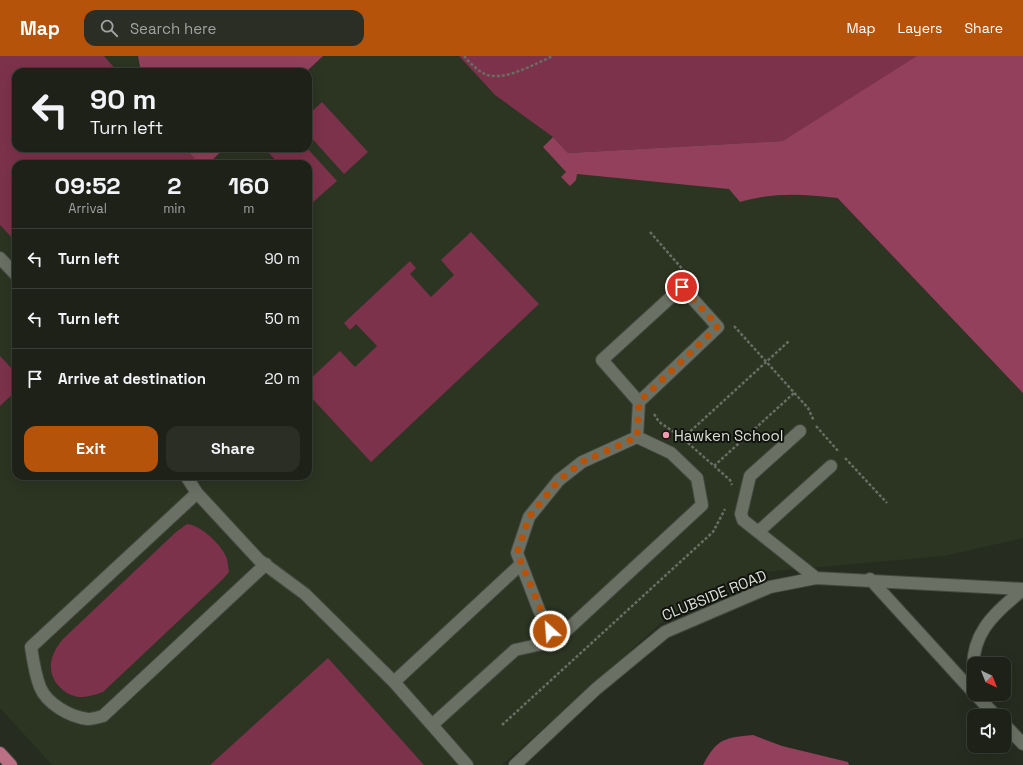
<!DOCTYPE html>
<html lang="en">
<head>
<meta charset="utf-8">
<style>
  :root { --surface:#1d2118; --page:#2a2e25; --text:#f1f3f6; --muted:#a0a3a2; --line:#3b3e37; --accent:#b45309 }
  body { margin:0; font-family:"Space Grotesk",sans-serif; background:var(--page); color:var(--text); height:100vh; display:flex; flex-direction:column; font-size:15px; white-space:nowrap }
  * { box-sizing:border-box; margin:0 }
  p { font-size:13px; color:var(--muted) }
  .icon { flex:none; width:22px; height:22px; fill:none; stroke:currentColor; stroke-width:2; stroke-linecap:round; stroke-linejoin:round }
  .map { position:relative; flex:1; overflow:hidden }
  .drawer { position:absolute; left:12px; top:104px; width:300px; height:320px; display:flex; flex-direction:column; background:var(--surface); border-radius:12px; box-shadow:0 4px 16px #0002,0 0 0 1px var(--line) }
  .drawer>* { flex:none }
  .guide { position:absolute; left:12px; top:12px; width:300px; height:84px; border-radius:12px; box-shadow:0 4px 16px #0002,0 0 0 1px var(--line); background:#1d2118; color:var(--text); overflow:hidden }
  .needle { width:26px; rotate:137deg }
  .buttons { position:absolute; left:967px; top:601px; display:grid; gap:8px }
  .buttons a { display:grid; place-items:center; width:44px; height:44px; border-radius:8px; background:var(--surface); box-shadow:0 4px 16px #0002,0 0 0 1px var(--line); font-size:20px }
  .pin { position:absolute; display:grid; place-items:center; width:34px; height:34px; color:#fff; margin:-17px; border:2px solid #fff; border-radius:50%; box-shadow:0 1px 4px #0007 }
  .me { position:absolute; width:44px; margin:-22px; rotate:334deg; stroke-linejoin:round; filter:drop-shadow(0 0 3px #0008) }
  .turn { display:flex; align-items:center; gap:14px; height:84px; padding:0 12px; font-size:18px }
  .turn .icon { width:52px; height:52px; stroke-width:2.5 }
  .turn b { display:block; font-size:28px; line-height:34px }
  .eta { display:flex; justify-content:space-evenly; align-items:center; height:68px; text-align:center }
  .eta b { font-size:24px; font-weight:700; line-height:28px }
  .cta { display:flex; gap:8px; margin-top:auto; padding:8px 12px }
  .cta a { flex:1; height:46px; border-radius:12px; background:var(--accent); color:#fff; font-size:16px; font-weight:700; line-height:46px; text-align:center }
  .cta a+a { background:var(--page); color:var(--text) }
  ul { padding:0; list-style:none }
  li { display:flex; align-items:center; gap:12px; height:60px; padding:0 12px; border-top:1px solid var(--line) }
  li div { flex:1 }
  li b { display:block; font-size:15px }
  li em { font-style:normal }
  header { display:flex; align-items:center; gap:24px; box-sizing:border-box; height:56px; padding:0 20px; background:var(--accent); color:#fff }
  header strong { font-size:19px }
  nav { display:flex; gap:22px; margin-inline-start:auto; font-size:14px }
  .search { width:280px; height:36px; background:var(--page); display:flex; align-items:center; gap:10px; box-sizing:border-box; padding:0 14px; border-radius:12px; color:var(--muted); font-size:15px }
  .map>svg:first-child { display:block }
</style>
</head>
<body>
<header>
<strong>Map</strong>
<div class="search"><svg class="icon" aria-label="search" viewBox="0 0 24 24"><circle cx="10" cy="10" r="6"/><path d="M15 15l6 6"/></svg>Search here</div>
<nav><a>Map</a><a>Layers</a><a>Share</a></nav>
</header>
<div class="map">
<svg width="1023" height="709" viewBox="0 0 1023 709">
  <rect width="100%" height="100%" fill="#272c20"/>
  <!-- built -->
  <path fill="#2c3422" d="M0,0H138L141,16H16V92H185L199,108H16V420H308V108H208L225,92H308V16H306L323,0H459L495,39L783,85L1023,337V482L944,500L750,517L684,552L660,568L502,709H52L0,652Z"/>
  <!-- green -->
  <path fill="#7c324b" d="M0,0H104L118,16H16V92H185L199,108H16V186L0,169Z
    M459,0H1023V337L783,85L568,97L553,81L495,39Z
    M322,46L368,96L344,118L308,78V59Z
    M272,92H307L337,125L313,146L308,140V108H279L268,96Z
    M471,176L539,248L371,406L308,338V325L340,295L355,311L377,290L356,268L350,274L344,267L410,205L416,212L410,218L431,241L454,219L441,204Z
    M0,300L16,317V335L0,350Z
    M187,468C201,469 223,490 227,503C228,507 228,512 229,516L223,523L103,636C96,638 89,641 82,641C63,641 46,621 52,602C54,595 58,589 63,583L176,476Z
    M328,602L424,709H210Z"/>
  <!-- forest -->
  <path fill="#92405b" d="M138,0H323L306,16H141Z
    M917,0H1023V337L838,142C802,138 775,136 740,146L729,133L577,118L576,124L570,130L561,121L566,116L543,91L553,81L568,97L783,85Z
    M185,92H225L208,108H199Z
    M753,679L782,690L848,706L849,709H703C717,682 725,682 753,679Z"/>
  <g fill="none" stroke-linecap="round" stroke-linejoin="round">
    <!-- minor casing -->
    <g stroke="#454940" stroke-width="14">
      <path id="minor" d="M0,202L16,219
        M800,375L750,420L741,458L743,464L816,522
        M637,381L639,346L718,271L682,231L602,304L639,346
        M186,420L197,437L259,504L305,538L394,626L432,669
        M197,437L31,591C33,604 35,618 40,631C47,648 70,661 88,663C93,663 99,661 103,660L266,508
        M758,476L831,410
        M870,523L974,637
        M974,623C968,581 992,558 1023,534
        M394,626L521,508
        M975,638L996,660
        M1004,668L1023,688
        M467,709L432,669L515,594L555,585L702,449L697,422L671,397L637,381L582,406L559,424L529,461L517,497L539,554L555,585
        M515,709L596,633L665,576L770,531L816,522L1023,533"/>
    </g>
    <!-- major casing -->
    <g stroke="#454940" stroke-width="14">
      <path id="major" d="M0,697L11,709"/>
    </g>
    <!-- path -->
    <path stroke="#696d63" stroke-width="2.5" stroke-dasharray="3 2" stroke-linecap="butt" d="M464,0C469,6 476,13 483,17C501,28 536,7 553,0
      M650,176L685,216
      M734,270L808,352L814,365
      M654,358L659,366L680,380L730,424L732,429
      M816,370L839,396
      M683,382L789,285
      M845,402L887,447
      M714,410L794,337
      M502,669L713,476L725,453"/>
    <!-- minor -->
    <use href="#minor" stroke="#6a7063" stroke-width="12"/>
    <!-- major -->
    <use href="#major" stroke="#bb7085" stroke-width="12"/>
  </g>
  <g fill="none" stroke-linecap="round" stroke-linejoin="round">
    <!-- route -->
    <path stroke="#b45309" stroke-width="7" stroke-dasharray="0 12.6" d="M550,575L517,497L529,461L559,424L582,406L637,381L639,346L718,270L682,231"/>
  </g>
  <!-- markers -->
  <circle fill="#f19ab2" stroke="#11130e" stroke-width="1.5" cx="666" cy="379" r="4"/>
  <g text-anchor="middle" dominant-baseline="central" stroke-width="4" stroke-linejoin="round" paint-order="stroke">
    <!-- poi labels -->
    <g font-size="15" fill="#dcdfd8" stroke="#11130e" text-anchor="start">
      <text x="674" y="379">Hawken School</text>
    </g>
    <!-- street labels -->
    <g font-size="15" fill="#dcdfd8" stroke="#11130e">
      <text transform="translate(714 539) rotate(-22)">CLUBSIDE ROAD</text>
    </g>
  </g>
</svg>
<div class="buttons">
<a><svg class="needle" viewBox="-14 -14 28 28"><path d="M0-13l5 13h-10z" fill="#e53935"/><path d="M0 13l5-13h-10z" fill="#a0a3a2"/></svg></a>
<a><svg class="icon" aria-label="sound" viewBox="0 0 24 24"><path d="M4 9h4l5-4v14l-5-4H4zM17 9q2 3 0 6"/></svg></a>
</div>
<div class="pin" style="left:682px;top:231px;background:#d93025"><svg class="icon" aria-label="arrive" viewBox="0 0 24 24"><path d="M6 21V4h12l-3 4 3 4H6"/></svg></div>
<svg class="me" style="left:550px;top:575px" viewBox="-20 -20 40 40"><circle r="17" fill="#b45309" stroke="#fff" stroke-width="3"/><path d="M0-11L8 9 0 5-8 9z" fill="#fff"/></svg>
<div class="guide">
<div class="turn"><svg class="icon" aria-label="left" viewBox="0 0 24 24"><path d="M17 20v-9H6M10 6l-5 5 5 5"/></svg><div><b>90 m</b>Turn left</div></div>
</div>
<section class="drawer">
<div class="eta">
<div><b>09:52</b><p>Arrival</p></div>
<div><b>2</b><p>min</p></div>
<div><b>160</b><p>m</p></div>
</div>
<ul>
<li><svg class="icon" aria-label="left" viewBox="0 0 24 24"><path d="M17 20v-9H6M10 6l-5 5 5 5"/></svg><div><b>Turn left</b></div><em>90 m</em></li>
<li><svg class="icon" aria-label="left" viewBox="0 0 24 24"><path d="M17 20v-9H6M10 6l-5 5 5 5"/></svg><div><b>Turn left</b></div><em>50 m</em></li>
<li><svg class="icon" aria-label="arrive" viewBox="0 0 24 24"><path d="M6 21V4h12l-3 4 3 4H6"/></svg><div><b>Arrive at destination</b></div><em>20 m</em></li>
</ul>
<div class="cta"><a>Exit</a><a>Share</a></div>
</section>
</div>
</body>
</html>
